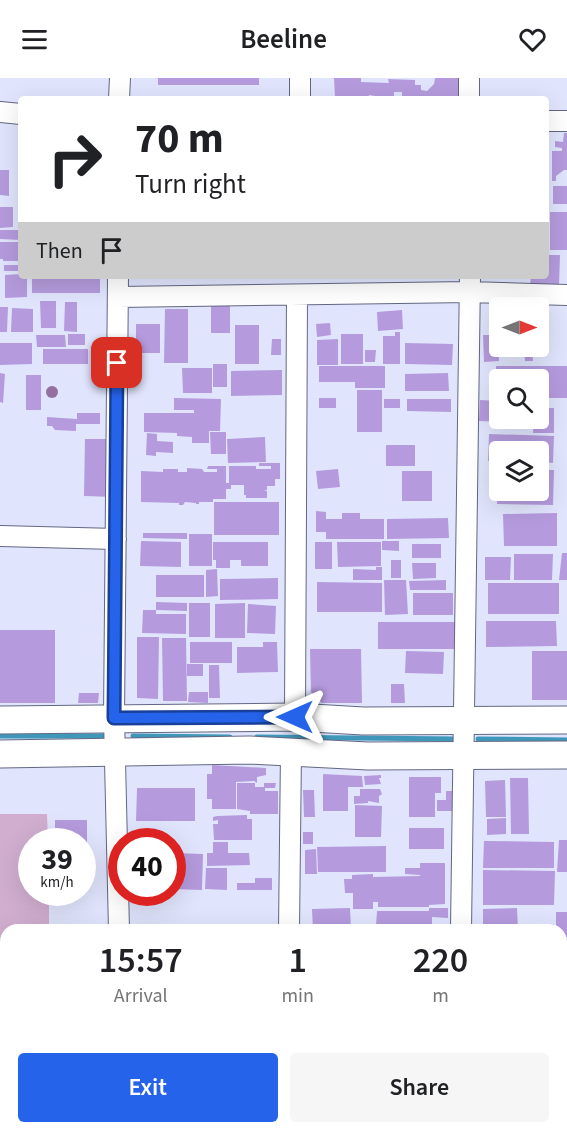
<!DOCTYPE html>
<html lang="en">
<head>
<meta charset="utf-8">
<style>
  :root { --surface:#fff; --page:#f6f6f6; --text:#202124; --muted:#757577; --accent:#2563eb }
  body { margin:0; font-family:"Source Sans 3",sans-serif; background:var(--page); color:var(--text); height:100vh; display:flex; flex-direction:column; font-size:22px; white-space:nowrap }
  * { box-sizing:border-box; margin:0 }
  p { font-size:20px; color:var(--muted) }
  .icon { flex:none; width:33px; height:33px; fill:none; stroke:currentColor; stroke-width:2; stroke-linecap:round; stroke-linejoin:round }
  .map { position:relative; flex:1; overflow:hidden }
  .details { position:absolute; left:0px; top:846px; width:567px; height:210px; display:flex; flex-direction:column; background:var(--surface); border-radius:18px 18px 0 0; box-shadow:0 6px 24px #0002 }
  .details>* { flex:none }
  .top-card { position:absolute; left:18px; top:18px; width:531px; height:183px; border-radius:6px; box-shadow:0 6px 24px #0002; background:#fff; color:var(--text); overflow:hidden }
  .needle { width:39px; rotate:90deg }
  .fabs { position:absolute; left:489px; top:219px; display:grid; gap:12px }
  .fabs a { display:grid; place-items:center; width:60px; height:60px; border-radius:6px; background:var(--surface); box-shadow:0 6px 24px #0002; font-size:30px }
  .speed { position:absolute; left:18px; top:750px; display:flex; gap:12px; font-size:30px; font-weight:700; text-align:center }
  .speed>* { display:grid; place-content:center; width:78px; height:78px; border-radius:50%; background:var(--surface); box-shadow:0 6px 24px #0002; line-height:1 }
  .speed small { font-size:15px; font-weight:400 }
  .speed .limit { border:9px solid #d22; background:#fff; color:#111 }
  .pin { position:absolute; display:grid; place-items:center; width:51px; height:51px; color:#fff; margin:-26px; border-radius:12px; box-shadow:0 3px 9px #0006 }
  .me { position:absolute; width:66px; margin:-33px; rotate:270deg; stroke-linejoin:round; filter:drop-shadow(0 0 4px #0008) }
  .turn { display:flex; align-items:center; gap:21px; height:126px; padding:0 18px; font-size:27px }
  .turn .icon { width:78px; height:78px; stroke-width:2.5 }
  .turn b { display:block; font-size:42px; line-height:51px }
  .then { display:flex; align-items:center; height:57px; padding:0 18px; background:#0003; gap:12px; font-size:22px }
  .eta { display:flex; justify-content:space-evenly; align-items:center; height:102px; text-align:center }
  .eta b { font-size:36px; font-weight:600; line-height:42px }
  .primary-button { display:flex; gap:12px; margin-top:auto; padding:12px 18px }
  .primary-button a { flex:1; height:69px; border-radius:6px; background:var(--accent); color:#fff; font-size:24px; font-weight:600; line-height:69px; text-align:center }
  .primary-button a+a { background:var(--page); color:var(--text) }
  header { display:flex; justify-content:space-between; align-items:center; height:78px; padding:0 18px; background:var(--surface); font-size:27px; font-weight:600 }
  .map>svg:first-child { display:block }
</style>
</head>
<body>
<header><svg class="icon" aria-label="menu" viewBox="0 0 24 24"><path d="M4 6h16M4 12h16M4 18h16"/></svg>Beeline<svg class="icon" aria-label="heart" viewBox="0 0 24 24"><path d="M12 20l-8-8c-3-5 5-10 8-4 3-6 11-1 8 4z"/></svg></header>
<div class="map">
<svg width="567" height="1056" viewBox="0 0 567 1056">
  <rect width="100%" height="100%" fill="#e0e5fd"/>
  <!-- green -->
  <path fill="#d1aed0" d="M0,736H47L48,763L32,764V814L49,815V852H6V889H0Z"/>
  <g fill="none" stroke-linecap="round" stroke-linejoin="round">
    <!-- stream -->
    <path stroke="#3f98ba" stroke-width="5" d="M0,658H109
      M133,658L230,659
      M257,659L458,661
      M478,661L567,662"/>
  </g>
  <!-- building -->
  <path fill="#b59bdd" d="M158,0H259V7H158Z
    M334,0H361V4L389,5L388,1L415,2V7H421V12L427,13L434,6L435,0H459V20L435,18L433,21H402V14H394V21L369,17L368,21L335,20Z
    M564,55H567V92H564L556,98V103H552V73H562V70L555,69V63L563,64Z
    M0,92H9V118L0,117Z
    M553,108H567V126H553Z
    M0,129H13V149L0,150Z
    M550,134H567V172H550Z
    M0,152H21V162L0,161Z
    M0,164H21V183H3V181H0Z
    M546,171H548V177H560L559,207H530L531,198H546Z
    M4,187H21V193H4Z
    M21,196V198H27V219L5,220V197Z
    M32,198H100V215H32Z
    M40,223H56V250H41Z
    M65,224H77V254L64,253Z
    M211,226H230V255H211Z
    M0,229H8L7,254H0Z
    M12,230L33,231V254H11Z
    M165,231H188V285H164Z
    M402,232L403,251L378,253L377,234Z
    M330,245L331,257L317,259L316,246Z
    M136,246H160V275H136Z
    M235,247H259V286H235Z
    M395,254H400V286H383V258H395Z
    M68,256H85V267H68Z
    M341,256H363V286H341Z
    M36,257H65L66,269H37Z
    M483,257H498L499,283L484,284Z
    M272,261H281V277H271Z
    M338,261V287H317V262Z
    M0,265H32V286L0,287Z
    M405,265L453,266L452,287L405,286Z
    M524,269H532L533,283H525Z
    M43,271H88V286H43Z
    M365,272H376L375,284H365Z
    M213,286H227V309H213Z
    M319,288H385V310H355V304H319Z
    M496,288H567V320H538V302H500V320H496Z
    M182,290H212V315H183Z
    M282,292V317L231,318V293Z
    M0,295L5,296L3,325L0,324Z
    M448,295L449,313H405V296Z
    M26,297H41V332H26Z
    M357,312H382V354H357Z
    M174,320L221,321L220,353H209V365H192V359L177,358V355L144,354V335H194V332H174Z
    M319,320H336V330H319Z
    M384,321H400V330H384Z
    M407,321H451V334L407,333Z
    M480,322L500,323V340H531L530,345L479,343Z
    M538,330H554V355H533L534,340H538Z
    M77,335H100V346H76V353L55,352L52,348H47V339L77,341Z
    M210,354H226V376H211Z
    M147,355L157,356V363L173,364V375L156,374V378L146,377Z
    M489,356L554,358L553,385L538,384V374H500V384L488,383Z
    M265,359L266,384L228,385L227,361Z
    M85,361H115L114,419L84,418Z
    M386,367H415V388H386Z
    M259,385H280V401H275V408H267V412H264L267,413V420H246V417H244V407H231V411H226V421H213V424H199V426H196V425L185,424L183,427H179V425L141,424V393L163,394V391H178V394H187V390L202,391L204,394H217V391H207L208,388H226V405H229V388H256V391H271V388H259Z
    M338,391L340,409L318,411L316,393Z
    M538,392H554L553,427L497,426L498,395H500V412H538Z
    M402,393H432V423H402Z
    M214,424H279V457H214Z
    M316,433L326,434V441H342V435H360V441H384V461H326V454H316Z
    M557,435V468H504L503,436Z
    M448,440L449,460L387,461V441Z
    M143,455H187V461L143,460Z
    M189,456H212V488H189Z
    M141,463L181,464V489L140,488Z
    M382,463H399V473L382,472Z
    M213,464H268V488H241V482H230V490H216V482H213Z
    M315,464H332V491H315Z
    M337,464H381V488L338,489Z
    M412,466H441V480H412Z
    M562,475H567V502H559Z
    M514,476H553L552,502H514Z
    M485,479H511L510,502H485Z
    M391,482H401V500H391Z
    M412,485H436V500L413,501Z
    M376,489H382V502H353V491L376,492Z
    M217,491L218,518L206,519V492Z
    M156,497H204V519H156Z
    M278,500V521L220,522V501Z
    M384,502H406L408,536L385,537Z
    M446,502V512H410L409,503Z
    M317,504L382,505V534H317Z
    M488,505H559V536H488Z
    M413,515H453V537H413Z
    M156,524L187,525V533L156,532Z
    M189,525H210V559H189Z
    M245,525V560H215V526Z
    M248,526L276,528L275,556L247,555Z
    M143,532H156V536H186V556L142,555Z
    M486,543H556L557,568L486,569Z
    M378,544H455V571H378Z
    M0,552H55V625H0Z
    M137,559H159L158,621L137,620Z
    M162,560H186L187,623H163Z
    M190,564H232V585H190Z
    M263,564H277L278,594L237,595V569H263Z
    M310,571H361L362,625H322L311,614Z
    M406,573L444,574L443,596L405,595Z
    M532,573H567V622H532Z
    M187,586H203V598H187Z
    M209,587H219L220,620H209Z
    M391,606H404L405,625H391Z
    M189,614H208V625L188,624Z
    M79,615H99L98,625H78Z
    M212,687L266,690V697L257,699V705L254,703L236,704V731H212V721H207V696H212Z
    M323,696L362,698L363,709H348V733H323Z
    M381,697V700H379L381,706L365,707L364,698Z
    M409,699H441V715H435V739H409Z
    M510,700H528L529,756H511Z
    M505,702L506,739H486L485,703Z
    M237,705H255V709H264V705H276L275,710H265V713H278V736H250V733L237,731Z
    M137,710H195V743H136Z
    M360,711H380L382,716L379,718V725L368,723V725L354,726V718H360Z
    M303,712H314L315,739H304Z
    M446,713H452L454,733H437V722H446Z
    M355,727L382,728L381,759H355Z
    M247,737V741H252V762H214L213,746H218V742L213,743V739L217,738Z
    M506,740V756L487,757V741Z
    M55,742H87V809H82V764H55Z
    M409,750H444V771H409Z
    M303,754H313V766H303Z
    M559,762H567V794H557Z
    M484,763L554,764V790H483Z
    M213,764H228V775H249L250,787L207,788V775H213Z
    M386,768V794H318L317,769Z
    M316,771L317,796H305V772Z
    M172,775L203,776L202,812L172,811Z
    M420,785H445V826L429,827V829H378V824H373V831H353V815H345L344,801H352V797L373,796V799L420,798V797L405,796V790H420Z
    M206,790H227V812L205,811Z
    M483,792L555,793L554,827H483Z
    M255,800H272V812H237V805H255Z
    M350,830L351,852H313L312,831Z
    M429,830H448V840L432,839V852H379V848H376L377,833H429Z
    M517,830L518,852H483V831Z
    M556,834H567V859H561V852H556Z
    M525,846H554V852H525Z
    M0,965H6V998H0Z
    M0,1037H6V1050H30V1056H0Z
    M139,1050H179V1056H139Z
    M180,1050H206V1056H180Z
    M386,1050H452V1056H386Z
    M483,1051L550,1054V1056H482Z"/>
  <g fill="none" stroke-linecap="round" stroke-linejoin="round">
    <!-- street casing -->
    <g stroke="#636782" stroke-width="22">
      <path id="street" d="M119,21L120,0
        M300,21V0
        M469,21V0
        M0,34L21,36
        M546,43H567
        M118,198L114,640L119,852
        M118,219L470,214L567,217
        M0,458L116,461
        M295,639L297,217
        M289,852L291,673
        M461,852L470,198
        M123,1050V1056
        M287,1056V1050
        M458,1056V1050"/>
    </g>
    <!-- secondary casing -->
    <g stroke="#636782" stroke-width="29">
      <path id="secondary" d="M0,642L295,639L363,643L567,642
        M0,676L249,672L368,678L567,677"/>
    </g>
    <!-- street -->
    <use href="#street" stroke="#fff" stroke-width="20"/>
    <!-- secondary -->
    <use href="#secondary" stroke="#fff" stroke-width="27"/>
  </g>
  <!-- trees -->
  <circle fill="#9370a0" cx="52" cy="314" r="6"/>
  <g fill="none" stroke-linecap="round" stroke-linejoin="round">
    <!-- route casing -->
    <g stroke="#184099" stroke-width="15">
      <path id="route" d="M117,285L114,640L295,639"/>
    </g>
    <!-- route -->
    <use href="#route" stroke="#2563eb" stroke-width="10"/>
  </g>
</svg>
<div class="fabs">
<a><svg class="needle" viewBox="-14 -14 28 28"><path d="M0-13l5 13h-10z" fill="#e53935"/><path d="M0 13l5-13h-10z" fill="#757577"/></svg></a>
<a><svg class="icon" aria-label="search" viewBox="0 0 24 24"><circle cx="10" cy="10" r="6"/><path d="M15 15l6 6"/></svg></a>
<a><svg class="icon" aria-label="layers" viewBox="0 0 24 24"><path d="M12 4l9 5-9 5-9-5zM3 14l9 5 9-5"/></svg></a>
</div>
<div class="speed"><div>39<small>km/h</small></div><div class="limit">40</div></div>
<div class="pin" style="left:117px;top:285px;background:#d93025"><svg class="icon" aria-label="arrive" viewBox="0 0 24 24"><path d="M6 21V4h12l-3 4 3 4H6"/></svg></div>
<svg class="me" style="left:295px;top:639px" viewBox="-20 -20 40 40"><path d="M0-17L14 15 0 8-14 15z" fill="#2563eb" stroke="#fff" stroke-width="4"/></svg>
<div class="top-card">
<div class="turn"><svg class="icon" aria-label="right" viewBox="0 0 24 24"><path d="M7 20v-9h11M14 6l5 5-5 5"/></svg><div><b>70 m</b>Turn right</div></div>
<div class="then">Then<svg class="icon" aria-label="arrive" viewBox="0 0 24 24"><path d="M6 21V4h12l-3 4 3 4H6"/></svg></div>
</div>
<section class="details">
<div class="eta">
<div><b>15:57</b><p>Arrival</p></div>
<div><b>1</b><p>min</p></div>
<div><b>220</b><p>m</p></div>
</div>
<div class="primary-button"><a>Exit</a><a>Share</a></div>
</section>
</div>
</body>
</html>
